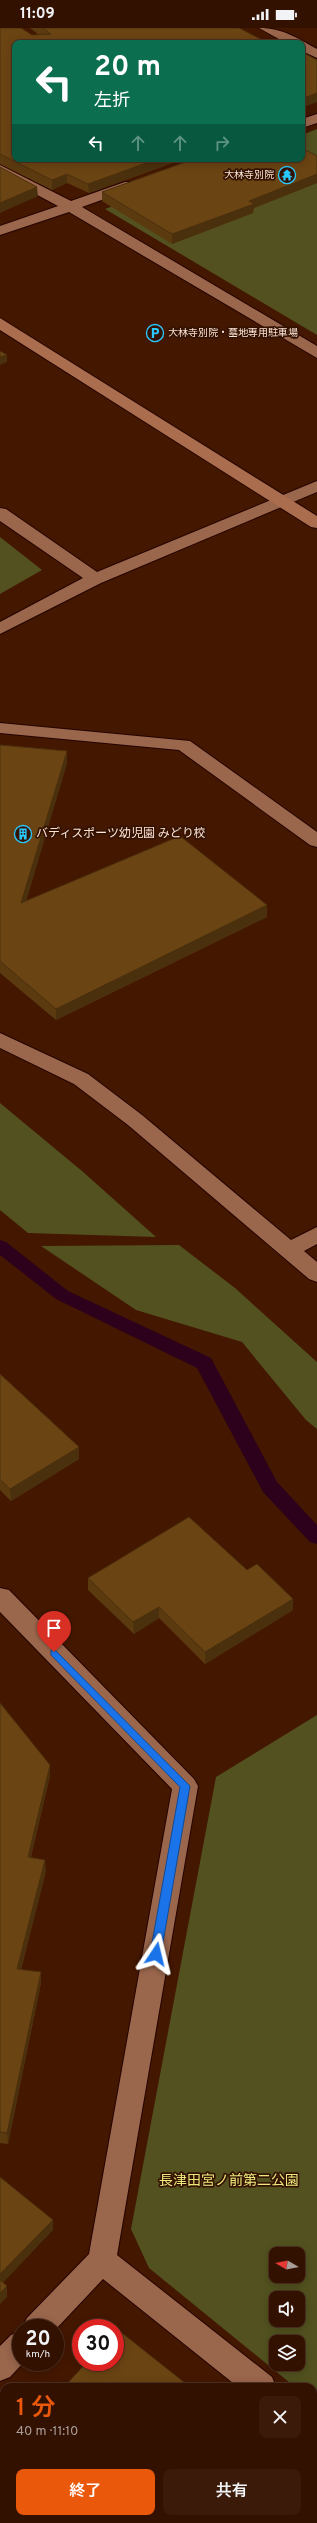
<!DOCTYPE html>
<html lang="ja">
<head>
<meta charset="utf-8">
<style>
  :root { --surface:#310; --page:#3b1a0a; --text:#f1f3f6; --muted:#a99d99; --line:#4e3122; --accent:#ea580c }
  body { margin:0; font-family:Overpass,"Noto Sans JP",sans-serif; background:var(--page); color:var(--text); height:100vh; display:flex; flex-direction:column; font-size:15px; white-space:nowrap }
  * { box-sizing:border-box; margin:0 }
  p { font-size:13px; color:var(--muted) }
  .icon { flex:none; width:22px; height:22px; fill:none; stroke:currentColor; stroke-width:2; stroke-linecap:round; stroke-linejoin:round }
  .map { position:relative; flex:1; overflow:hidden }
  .sheet { position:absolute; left:0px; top:2355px; width:317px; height:140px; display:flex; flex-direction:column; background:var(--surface); border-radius:12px 12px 0 0; box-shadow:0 2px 10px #0003,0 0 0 1px var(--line) }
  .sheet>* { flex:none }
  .banner { position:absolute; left:12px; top:12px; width:293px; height:122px; border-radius:8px; box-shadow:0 2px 10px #0003,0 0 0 1px var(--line); background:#0b6e4f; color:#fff; overflow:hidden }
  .needle { width:26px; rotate:279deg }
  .tools { position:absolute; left:269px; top:2219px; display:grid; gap:8px }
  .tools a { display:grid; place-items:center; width:36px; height:36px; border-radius:8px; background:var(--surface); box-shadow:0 2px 10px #0003,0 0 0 1px var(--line); font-size:20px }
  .speed { position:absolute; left:12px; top:2291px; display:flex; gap:8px; font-size:20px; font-weight:700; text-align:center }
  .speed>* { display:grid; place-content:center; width:52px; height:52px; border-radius:50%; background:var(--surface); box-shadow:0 2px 10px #0003,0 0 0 1px var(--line); line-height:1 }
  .speed small { font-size:10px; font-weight:400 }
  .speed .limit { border:6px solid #d22; background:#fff; color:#111 }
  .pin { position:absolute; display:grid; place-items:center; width:34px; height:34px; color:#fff; margin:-41px -17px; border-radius:50% 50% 50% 0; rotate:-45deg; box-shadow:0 0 4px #0007 }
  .pin .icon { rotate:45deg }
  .me { position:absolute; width:44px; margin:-22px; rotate:10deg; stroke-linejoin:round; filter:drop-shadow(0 0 3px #0008) }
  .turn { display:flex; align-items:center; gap:14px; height:84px; padding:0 16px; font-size:18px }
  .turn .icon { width:52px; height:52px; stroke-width:2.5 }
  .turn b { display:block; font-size:28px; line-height:34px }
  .lanes { display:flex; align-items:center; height:38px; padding:0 16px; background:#0003; justify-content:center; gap:20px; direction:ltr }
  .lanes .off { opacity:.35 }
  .round { display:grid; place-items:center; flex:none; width:42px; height:42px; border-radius:8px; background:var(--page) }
  .overview { display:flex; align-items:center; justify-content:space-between; height:68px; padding:0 16px }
  h1 { font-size:24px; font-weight:600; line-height:30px; color:var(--accent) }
  .button { display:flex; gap:8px; margin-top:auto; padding:8px 16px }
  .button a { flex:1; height:46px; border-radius:8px; background:var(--accent); color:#fff; font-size:16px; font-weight:600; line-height:46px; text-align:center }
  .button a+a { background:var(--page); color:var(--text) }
  .status { display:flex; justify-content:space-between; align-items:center; height:28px; padding:0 20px; background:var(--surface); direction:ltr }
  .status svg { height:11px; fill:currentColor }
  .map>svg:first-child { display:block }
</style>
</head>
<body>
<div class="status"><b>11:09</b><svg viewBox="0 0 49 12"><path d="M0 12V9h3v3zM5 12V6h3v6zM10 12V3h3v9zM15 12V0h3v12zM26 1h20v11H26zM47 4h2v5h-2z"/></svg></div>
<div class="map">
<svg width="317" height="2495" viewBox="0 0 317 2495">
  <rect width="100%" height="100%" fill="#441700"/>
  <!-- green -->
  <path fill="#52511f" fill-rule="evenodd" d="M317,101V307L105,181L237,131H302V107Z
    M0,509L42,542L0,566Z
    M0,1075L82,1143L156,1209L28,1205L0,1182Z
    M179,1217L235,1260L317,1334V1401L306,1392L242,1314L136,1282L41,1218Z
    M317,1687V2377L313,2374V2359H295L149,2240L131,2201L216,1749ZM276,2226H298V2248H276ZM276,2270H298V2292H276ZM276,2314H298V2336H276Z"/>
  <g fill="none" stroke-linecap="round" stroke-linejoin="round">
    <!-- stream -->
    <path fill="#2d011c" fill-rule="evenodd" d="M0,1212L6,1214L68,1263L211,1330L277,1454L317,1497V1516L310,1514L263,1464L197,1340L56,1271L0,1227Z"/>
    <!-- street casing -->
    <g stroke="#240400" stroke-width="2">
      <path id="street" d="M259,0C283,0 297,10 317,21V30L302,23V15H286Z
        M317,86V95L302,100V91Z
        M0,137L71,173L125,154H135L137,157L135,160L82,179L317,318V330L69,184L0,207V198L58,178L0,147Z
        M317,453V464L101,555L0,606V594L83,550L0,493V480L6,481L97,544Z
        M0,695L190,713L317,804V819L310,817L179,722L0,705Z
        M0,1005L88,1046L142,1087L291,1212L317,1199V1216L304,1223L317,1234V1254L309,1251L128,1097L74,1056L0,1020Z
        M0,1560L9,1562L194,1751L198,1758L117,2227L272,2349L276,2359H238L103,2251L55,2302L22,2300L27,2290L89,2226L172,1761L0,1584Z
        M21,2303V2334H24L10,2349L0,2353V2318L11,2307Z
        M313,2386L317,2387V2417L313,2416Z"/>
    </g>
    <!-- secondary casing -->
    <g stroke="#240400" stroke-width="2">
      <path id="secondary" d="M0,290L317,488V500L311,499L0,302Z"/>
    </g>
    <!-- street -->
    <use href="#street" fill="#9a664c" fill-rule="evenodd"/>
    <!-- secondary -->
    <use href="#secondary" fill="#aa6d4e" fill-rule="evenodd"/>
  </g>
  <!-- wall -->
  <path fill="#5c3a10" d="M0,0L32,7H39L30,0H239L15,15L184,131L89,165L67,155L52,162L0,136Z
    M317,128V155L254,180L253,185L172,216L102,173V164Z
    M0,717L67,723V735L26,873L267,889L56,992L0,945Z
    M0,1346L79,1419V1431L11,1473L0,1462Z
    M247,1542L293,1582L205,1636L159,1590L134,1606L88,1562V1550Z
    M0,1675L50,1737V1748L31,1829L46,1843L21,1942L41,1944V1955L8,2116L0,2115Z"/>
  <!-- shaded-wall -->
  <path fill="#4b300d" d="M317,65V74L302,80V71Z
    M157,131H184L89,165L88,156Z
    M67,146V155L52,162V152Z
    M317,146V155L254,180L253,185L172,216V206L249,173Z
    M37,159L38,168L0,185V175Z
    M7,327V334L0,337V329Z
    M67,723V735L22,887L21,875Z
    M267,877V889L56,992V981Z
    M79,1419V1431L11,1473L10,1461Z
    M293,1571V1582L205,1636V1624Z
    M159,1579V1590L134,1606L133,1594Z
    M50,1737V1748L28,1840V1829Z
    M45,1832L46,1843L18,1952L17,1941Z
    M41,1944V1955L8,2116L7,2105Z
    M53,2192V2202L0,2258V2246Z
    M7,2258V2269L0,2276V2265Z
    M85,2491H94L91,2495H82Z"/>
  <!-- building -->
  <path fill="#6b4413" stroke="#4b300d" d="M0,0H21L32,7L51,6L43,0H239L268,15H15V131H157L88,156L67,146L52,152L0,126Z
    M302,24L317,32V65L302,71Z
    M302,120L317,128V146L249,173L254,176L172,206L102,164L194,131H302Z
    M0,139L37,159L0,175Z
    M0,323L7,327L0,329Z
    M0,717L67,723L21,875L180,808L267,877L56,981L0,933Z
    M0,1346L79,1419L10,1461L0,1451Z
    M189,1489L247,1542L257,1536L293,1571L205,1624L159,1579L133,1594L88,1550Z
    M0,1675L50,1737L28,1829L45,1832L17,1941L41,1944L7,2105L0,2104Z
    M0,2149L53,2192L0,2246Z
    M0,2252L7,2258L0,2265Z
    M117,2301L190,2359H64L87,2334H115V2304Z
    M4,2425V2491H85L82,2495H0V2429Z"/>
  <!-- route -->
  <path fill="#1a73e8" stroke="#114b97" d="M54,1621L190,1758L161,1926L156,1931L150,1926L180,1759L51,1627V1622Z"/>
  <!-- icons -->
  <defs>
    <g id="temple-ring" transform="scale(0.9)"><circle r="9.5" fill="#341200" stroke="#29c8ff" stroke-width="1.5"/><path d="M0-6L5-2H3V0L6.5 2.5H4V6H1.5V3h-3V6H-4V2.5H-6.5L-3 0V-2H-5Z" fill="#29c8ff"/></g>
    <g id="parking-ring" transform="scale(0.9)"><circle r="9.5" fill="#341200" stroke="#29c8ff" stroke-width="1.5"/><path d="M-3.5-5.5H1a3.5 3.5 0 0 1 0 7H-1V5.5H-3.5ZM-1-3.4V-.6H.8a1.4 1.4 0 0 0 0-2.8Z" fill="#29c8ff"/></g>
    <g id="building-ring" transform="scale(0.9)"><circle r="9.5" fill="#341200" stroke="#29c8ff" stroke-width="1.5"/><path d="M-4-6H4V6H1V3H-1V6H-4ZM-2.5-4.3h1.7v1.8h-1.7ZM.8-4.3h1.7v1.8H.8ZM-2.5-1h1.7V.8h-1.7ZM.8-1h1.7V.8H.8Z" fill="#29c8ff"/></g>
  </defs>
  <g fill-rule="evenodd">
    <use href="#temple-ring" x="287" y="147"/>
    <use href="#parking-ring" x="155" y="305"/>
    <use href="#building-ring" x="23" y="806"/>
  </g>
  <g text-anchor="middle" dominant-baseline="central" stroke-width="3.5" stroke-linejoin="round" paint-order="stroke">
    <!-- far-poi labels -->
    <g font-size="10" fill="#fbe3d7" stroke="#341200" text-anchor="end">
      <text x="274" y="147">大林寺別院</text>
      <text x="168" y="305" text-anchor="start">大林寺別院・墓地専用駐車場</text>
    </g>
    <!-- poi labels -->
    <g font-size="12" fill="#fbe3d7" stroke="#341200" text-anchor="start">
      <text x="36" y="806">バディスポーツ幼児園 みどり校</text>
    </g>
    <!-- near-park labels -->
    <g font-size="14" fill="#ecea7c" stroke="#341200">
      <text x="229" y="2153">長津田宮ノ前第二公園</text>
    </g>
  </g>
</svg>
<div class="tools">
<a><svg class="needle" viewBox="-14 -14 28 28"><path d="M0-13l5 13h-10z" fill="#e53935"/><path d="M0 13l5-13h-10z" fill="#a99d99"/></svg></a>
<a><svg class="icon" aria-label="sound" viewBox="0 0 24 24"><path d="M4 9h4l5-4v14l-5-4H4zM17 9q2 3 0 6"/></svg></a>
<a><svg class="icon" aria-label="layers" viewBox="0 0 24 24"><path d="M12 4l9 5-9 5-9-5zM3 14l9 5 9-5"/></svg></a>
</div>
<div class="speed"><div>20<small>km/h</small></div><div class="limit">30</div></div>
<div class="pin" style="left:54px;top:1624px;background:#d93025"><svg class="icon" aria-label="arrive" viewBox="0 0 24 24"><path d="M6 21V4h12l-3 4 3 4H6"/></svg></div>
<svg class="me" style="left:156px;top:1926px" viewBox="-20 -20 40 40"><path d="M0-17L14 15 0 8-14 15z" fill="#1a73e8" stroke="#fff" stroke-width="4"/></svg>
<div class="banner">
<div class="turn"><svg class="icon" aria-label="left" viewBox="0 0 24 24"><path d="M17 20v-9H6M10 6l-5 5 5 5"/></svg><div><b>20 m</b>左折</div></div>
<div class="lanes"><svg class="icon" aria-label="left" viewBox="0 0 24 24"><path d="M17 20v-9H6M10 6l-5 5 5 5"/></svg><svg class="icon off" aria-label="ahead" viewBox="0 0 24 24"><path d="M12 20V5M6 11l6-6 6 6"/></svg><svg class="icon off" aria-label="ahead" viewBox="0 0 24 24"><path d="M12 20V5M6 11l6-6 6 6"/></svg><svg class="icon off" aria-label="right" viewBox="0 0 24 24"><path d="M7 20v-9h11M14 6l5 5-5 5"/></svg></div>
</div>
<section class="sheet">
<div class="overview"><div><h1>1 分</h1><p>40 m · 11:10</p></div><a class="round"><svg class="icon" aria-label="close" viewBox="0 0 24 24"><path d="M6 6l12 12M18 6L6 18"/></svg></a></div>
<div class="button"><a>終了</a><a>共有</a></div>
</section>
</div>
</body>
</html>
